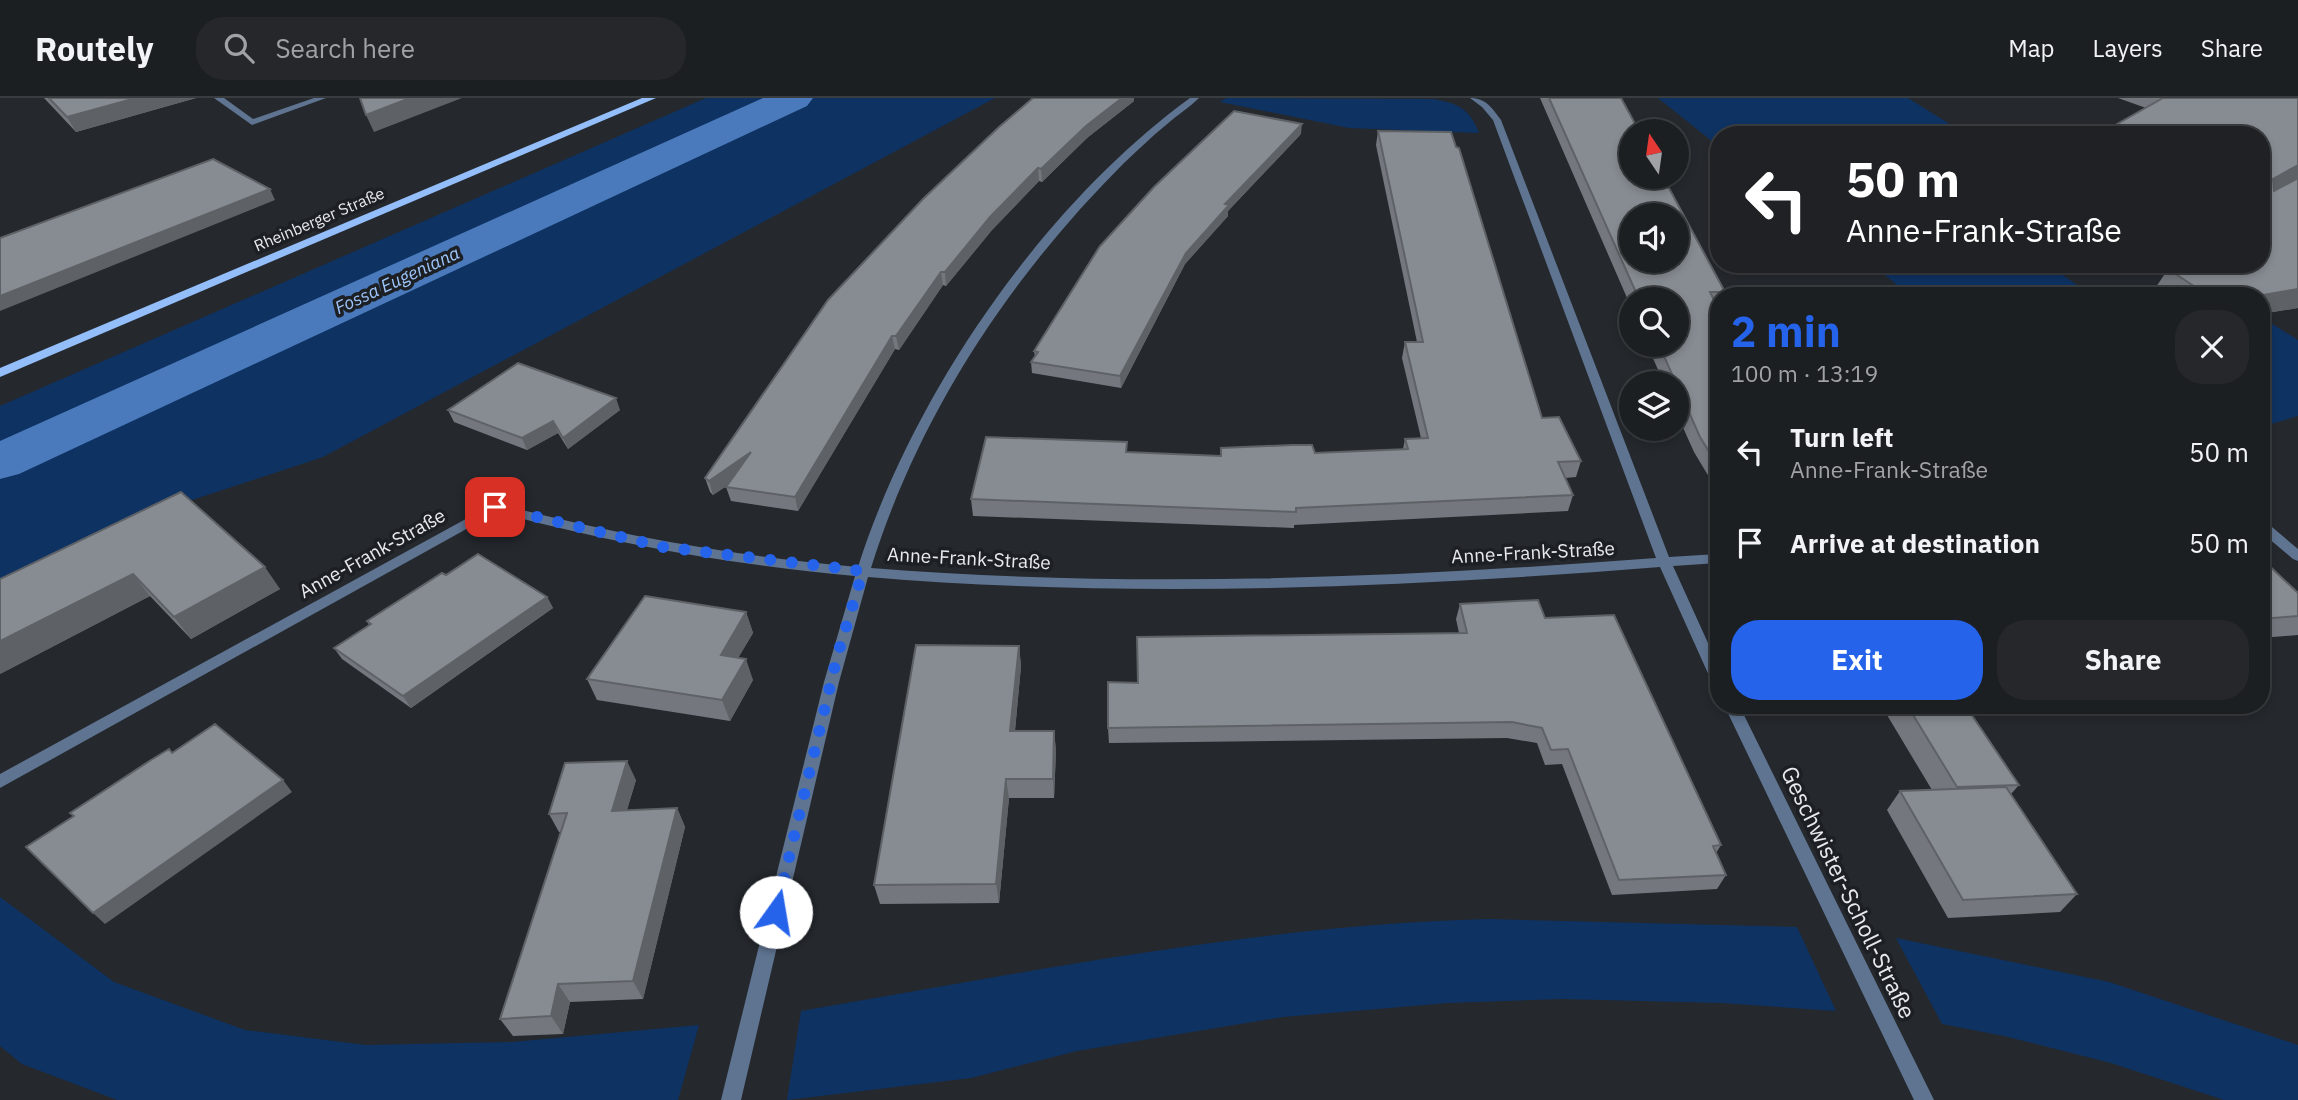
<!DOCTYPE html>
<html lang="en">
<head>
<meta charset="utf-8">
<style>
  :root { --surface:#1c1f22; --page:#25272a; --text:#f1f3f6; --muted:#a0a2a5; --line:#3a3d40; --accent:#2563eb }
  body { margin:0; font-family:"IBM Plex Sans",sans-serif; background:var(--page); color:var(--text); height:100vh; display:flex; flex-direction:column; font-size:26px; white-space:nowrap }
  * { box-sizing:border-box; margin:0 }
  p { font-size:23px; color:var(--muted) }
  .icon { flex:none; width:38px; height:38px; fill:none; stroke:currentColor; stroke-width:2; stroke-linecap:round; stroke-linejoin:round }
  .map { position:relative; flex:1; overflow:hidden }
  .details { position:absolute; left:1710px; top:189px; width:560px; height:427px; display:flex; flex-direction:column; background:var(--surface); border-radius:28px; box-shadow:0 4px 10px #0003,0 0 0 2px var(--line) }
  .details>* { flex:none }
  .top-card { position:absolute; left:1710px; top:28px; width:560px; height:147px; border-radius:28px; box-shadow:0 4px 10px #0003,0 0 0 2px var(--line); background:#202124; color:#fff; overflow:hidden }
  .needle { width:46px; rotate:347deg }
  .controls { position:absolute; left:1619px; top:21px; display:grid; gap:14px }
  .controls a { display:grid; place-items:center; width:70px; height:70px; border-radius:50%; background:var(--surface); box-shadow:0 4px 10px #0003,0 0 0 2px var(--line); font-size:35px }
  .pin { position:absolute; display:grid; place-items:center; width:60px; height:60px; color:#fff; margin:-30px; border-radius:14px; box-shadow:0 4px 10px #0006 }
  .me { position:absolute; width:77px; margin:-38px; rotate:13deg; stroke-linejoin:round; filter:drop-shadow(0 0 5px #0008) }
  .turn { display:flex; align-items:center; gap:24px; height:147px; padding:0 21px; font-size:32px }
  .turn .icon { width:91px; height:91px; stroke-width:2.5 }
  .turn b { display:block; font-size:49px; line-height:60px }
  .round { display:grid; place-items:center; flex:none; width:74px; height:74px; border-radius:28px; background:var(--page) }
  .summary { display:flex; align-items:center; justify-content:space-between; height:119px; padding:0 21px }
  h1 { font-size:42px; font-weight:700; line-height:52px; color:var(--accent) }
  .button { display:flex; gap:14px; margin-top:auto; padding:14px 21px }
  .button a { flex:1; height:80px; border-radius:28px; background:var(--accent); color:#fff; font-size:28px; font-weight:700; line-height:80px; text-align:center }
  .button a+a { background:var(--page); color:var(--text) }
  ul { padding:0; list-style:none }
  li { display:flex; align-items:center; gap:21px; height:91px; padding:0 21px }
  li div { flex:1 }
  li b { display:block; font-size:26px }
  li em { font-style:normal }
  header { display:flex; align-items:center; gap:42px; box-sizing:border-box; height:98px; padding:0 35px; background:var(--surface); border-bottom:2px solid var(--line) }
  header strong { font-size:33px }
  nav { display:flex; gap:38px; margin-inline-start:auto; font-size:24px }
  .search { width:490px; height:63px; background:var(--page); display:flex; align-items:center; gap:18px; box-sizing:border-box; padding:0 24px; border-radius:28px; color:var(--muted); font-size:26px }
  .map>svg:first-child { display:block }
</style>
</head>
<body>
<header>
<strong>Routely</strong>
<div class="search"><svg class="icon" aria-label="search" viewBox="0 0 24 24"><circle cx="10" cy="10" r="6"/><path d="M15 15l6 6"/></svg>Search here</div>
<nav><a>Map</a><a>Layers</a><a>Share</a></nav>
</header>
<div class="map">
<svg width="2298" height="1002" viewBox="0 0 2298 1002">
  <rect width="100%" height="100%" fill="#25292e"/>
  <!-- green -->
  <path fill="#0e3262" d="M706,0H995L323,359L183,405L0,493V308Z
    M1226,0L1433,1C1458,5 1470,11 1479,35L1349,30L1220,4Z
    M1658,0H1908L1967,37H1718V48Z
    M1871,166H2047L2093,198H1911Z
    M2261,219L2298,242V318L2261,329Z
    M0,799L114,884L245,932L366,947L512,944L699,927L678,1002H117L22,966L0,948Z
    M1488,821L1797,829L1836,913L1722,905L1562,901L1448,905L1283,919L1077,953L971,980L787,1002L801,913C1029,874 1257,827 1488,821Z
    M1896,840L2109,884L2298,947V1002H2224L2111,965L2004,938L1942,926Z"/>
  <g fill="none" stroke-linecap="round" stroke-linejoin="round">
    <!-- canal -->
    <path fill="#4a7abc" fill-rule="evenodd" d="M763,0H813L807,8L19,376L0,381V343Z"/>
    <!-- service -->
    <path fill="#5f7491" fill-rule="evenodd" d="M2140,166H2174L2160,175Z"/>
    <!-- minor -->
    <path fill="#5f7491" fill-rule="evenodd" d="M214,0H224L253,21L314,0H326L252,27Z
      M1190,0H1199C1189,10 1177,17 1166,27C1151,39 1137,53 1123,66C1010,179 919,316 871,470C1132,491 1396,480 1656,460L1493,22L1482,9L1470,0C1486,0 1492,10 1501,22L1669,459L1718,456V465L1673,468L1718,567V587L1713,586L1711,582L1660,469C1397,490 1131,501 868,479L839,584L741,1002H721L824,584L855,478C733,467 615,446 497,414L0,690V676L495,405C616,437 733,458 858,469C913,296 1043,107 1190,0Z
      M2261,423L2266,424L2298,451V463L2293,461L2261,434Z
      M1724,607H1739L1934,1002H1914Z"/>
    <!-- primary -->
    <path fill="#93befa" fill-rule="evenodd" d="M642,0H656L0,279V270Z"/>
  </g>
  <!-- wall -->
  <path fill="#74787e" d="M44,0H196L76,34Z
    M1033,0H1134V3L1087,40L1042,84L1039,83L992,132L946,188L943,187L899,252L895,251L798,413L731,403L726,389L728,387L713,397L710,394L705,380Z
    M1540,0H1621L1725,194L1724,198H1718V208H1717L1718,210V394L1694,354L1676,314V285H1664L1647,247H1676V201H1631V209Z
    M2118,0H2298V210L2261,216V198H2163L2154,192L2168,171L2261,166V37L2146,10Z
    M1378,33L1542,320L1581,363L1576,379L1565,380L1573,397L1568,413L1294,427V430L973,418L971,401L1127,344V354L1221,358L1315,355L1403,351L1405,341L1421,340L1402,260L1405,244H1417L1376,47Z
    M1301,36L1228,113V118L1185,166L1121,290L1032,275L1031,264L1035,259L1034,253Z
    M448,312H620L568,351L558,335L527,352L454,324Z
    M181,394L280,491L191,541L150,498L0,576Z
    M2261,460L2298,495V537L2261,540Z
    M446,477L547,499L553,510L411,610L342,561L334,550L369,527L367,523Z
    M1460,506L1545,520L1721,747L1716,755L1726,777L1717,791L1612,797L1562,666L1545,667L1537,645L1507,640L1109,645L1108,630L1138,585L1459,535L1456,521Z
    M746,514L753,535L738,560L753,582L730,623L597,602L587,581Z
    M1019,548L1021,568L1015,633H1054L1056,653L1054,700H1009L999,805L880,806L874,787Z
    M1881,607H1965L2019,687L2011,696L2077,796L2060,814L1948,820L1887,712L1900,693L1932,692Z
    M636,682L627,712L677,710L685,729L643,901L570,904L563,936L513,938L500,921L561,734H559L549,716Z"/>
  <!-- shaded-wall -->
  <path fill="#5e6266" d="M136,0H196L76,34L67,19Z
    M410,0H462L374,34L366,17Z
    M1122,0H1134V3L1087,40L1042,84L1041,71L1086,28Z
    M1302,26L1301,36L1228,113V118L1185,166L1121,290L1120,278L1186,155L1225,106Z
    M2298,67V78L2297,80L2261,101L2273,81Z
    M1038,70L1039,83L992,132L946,188L945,174L990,119Z
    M270,91L275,102L0,213V198Z
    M941,174L943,187L899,252L896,238Z
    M2298,191V210L2261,216V198H2257Z
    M892,238L895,251L798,413L795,399Z
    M616,300L620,312L568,351L563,340Z
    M553,323L558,335L527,352L522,340Z
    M751,354L754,368L713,397L709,383Z
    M265,469L280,491L191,541L174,519Z
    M133,476L150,498L0,576V543Z
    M547,499L553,510L411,610L403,598Z
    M746,514L753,535L728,577L721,557Z
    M1019,548L1021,568L1013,653L1010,633Z
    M746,561L753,582L730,623L722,602Z
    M1054,633L1056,653L1054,700L1053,681Z
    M627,663L636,682L621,731L612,713Z
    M1006,681L1009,700L999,805L996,786Z
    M283,682L292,694L105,826L93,815Z
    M677,710L685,729L643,901L633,883Z
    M558,886L570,904L563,936L551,918Z"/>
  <!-- building -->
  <path fill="#878c92" stroke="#5e6266" stroke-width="2" fill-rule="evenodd" d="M49,0H136L67,19Z
    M360,0H410L366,17Z
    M1033,0H1122L1086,28L1041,71L1038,70L990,119L945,174H941L896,238H892L795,399L726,389L751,354L709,383L705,380L828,202L923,101L999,29Z
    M1549,0H1621L1639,33H1631V79H1663L1725,194H1710L1718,210V368L1700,339L1659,247H1676V201H1639ZM1631,117H1676V163H1631Z
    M2163,0H2298V67L2273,81L2274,93L2298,80V191L2257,198H2209L2168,171L2175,166H2261V37H2098Z
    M1234,13L1302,26L1225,106L1229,107L1186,155L1120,278L1031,264L1038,254L1034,253L1100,148L1154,89Z
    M1378,33L1451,34L1456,49L1459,50L1542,320L1559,319L1581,363L1558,364L1573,397L1296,410V414L971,401L986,339L1127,344L1126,354L1221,358V350L1292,347H1312L1315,355L1408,351L1405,341L1428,340L1405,244H1423Z
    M213,61L270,91L0,198V140Z
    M518,265L616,300L563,340L553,323L522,340L448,312Z
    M181,394L265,469L174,519L133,476L0,543V481Z
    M478,456L547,499L403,598L334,550L371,526L367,523L442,475L446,477Z
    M2261,460L2298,495V518L2261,521Z
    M645,498L746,514L721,557L746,561L722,602L587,581Z
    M1538,502L1545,520L1614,517L1721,747L1713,748L1726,777L1619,782L1568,651L1551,652L1542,630L1512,624L1108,630V584L1138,585L1137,539L1467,535L1460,506Z
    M916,547L1019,548L1010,633H1054L1053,681H1006L996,786L874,787Z
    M1907,607H1965L2019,687L1957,689Z
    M215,626L283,682L93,815L26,749L74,718L70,715L151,662L169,651L172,655Z
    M627,663L612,713L677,710L633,883L558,886L551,918L500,921L567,715L549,716L565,665Z
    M2006,689L2077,796L1963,802L1900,693Z"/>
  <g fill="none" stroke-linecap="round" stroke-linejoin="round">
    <!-- route -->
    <path stroke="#2563eb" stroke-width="12" stroke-dasharray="0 21.6" d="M495,409L663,449L863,473L837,559L776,814"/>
  </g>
  <g text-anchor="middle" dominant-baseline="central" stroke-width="7" stroke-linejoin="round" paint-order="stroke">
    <!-- far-street labels -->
    <g font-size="16" fill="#e7e9ed" stroke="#1c1f24">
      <text transform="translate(319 121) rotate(-23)">Rheinberger Straße</text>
    </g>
    <!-- far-water labels -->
    <g font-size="18" font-style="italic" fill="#9ec5fa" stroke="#1c1f24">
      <text transform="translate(397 182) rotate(-25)">Fossa Eugeniana</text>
    </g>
    <!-- street labels -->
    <g font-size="19" fill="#e7e9ed" stroke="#1c1f24">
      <text transform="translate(1533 454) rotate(-3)">Anne-Frank-Straße</text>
      <text transform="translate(372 455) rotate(-29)">Anne-Frank-Straße</text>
      <text transform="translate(969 460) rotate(3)">Anne-Frank-Straße</text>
    </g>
    <!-- near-street labels -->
    <g font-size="23" fill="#e7e9ed" stroke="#1c1f24">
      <text transform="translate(1849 794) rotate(64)">Geschwister-Scholl-Straße</text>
    </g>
  </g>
</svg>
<div class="controls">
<a><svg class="needle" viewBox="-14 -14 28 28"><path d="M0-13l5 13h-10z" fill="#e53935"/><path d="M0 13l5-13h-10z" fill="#a0a2a5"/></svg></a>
<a><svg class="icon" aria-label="sound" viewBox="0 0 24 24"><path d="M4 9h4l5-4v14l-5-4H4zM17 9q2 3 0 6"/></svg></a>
<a><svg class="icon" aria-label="search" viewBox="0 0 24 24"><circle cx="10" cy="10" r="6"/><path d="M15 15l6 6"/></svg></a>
<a><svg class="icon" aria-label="layers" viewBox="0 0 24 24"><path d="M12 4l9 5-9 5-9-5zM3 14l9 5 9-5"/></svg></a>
</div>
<div class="pin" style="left:495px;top:409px;background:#d93025"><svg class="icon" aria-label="arrive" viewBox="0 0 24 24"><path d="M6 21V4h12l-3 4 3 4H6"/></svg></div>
<svg class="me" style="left:776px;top:814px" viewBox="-20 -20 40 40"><circle r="19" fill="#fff"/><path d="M0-13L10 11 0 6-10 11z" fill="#2563eb"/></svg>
<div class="top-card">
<div class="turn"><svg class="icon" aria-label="left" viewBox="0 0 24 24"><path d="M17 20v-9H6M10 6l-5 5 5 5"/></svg><div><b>50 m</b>Anne-Frank-Straße</div></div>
</div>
<section class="details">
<div class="summary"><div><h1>2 min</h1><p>100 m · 13:19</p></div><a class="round"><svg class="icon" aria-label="close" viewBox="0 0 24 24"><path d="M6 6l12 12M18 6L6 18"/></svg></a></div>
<ul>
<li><svg class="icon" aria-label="left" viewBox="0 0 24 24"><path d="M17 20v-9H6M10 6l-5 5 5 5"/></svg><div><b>Turn left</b><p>Anne-Frank-Straße</p></div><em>50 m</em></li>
<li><svg class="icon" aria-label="arrive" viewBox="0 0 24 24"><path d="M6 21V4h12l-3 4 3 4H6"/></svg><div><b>Arrive at destination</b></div><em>50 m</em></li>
</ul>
<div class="button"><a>Exit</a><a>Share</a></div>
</section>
</div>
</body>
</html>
